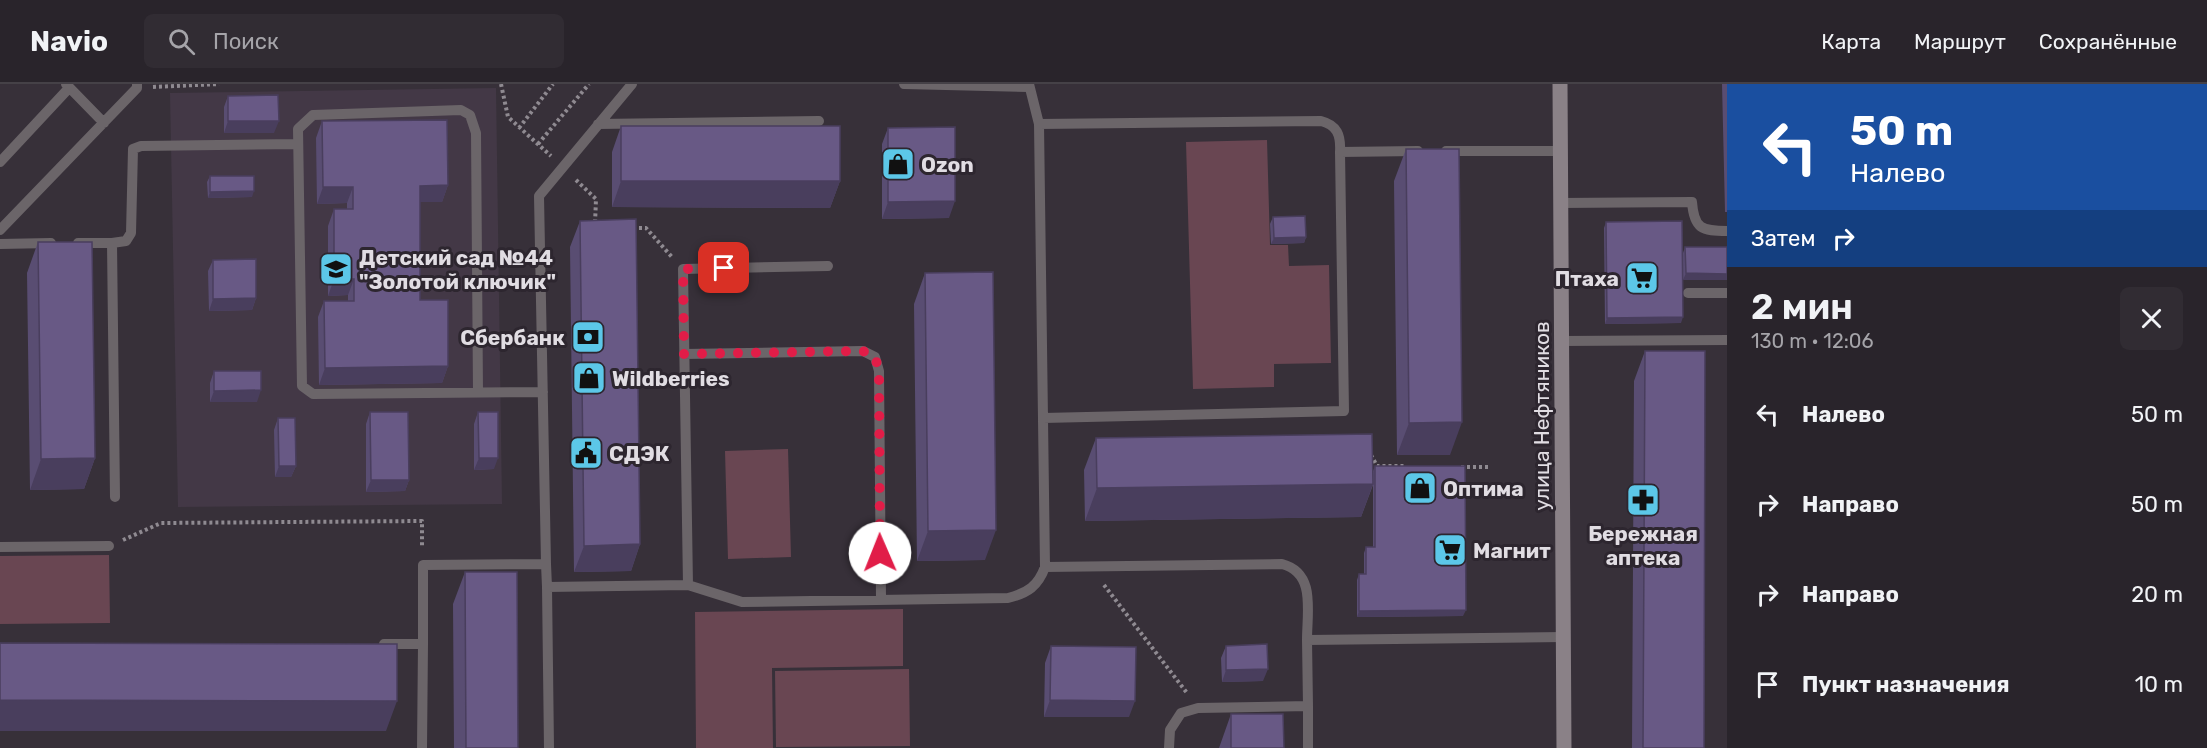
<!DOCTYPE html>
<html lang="ru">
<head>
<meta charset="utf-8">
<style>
  :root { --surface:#29242b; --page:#312c33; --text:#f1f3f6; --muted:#a5a4a9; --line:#454147 }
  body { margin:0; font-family:Rubik,sans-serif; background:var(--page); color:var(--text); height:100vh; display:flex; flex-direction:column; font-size:22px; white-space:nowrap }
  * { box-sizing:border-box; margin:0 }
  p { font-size:20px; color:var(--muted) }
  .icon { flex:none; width:33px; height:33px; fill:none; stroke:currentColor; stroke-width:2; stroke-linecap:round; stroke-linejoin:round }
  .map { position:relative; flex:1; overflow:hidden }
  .side { display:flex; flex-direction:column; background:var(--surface); width:480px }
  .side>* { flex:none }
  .top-card { background:#1a4fa0; color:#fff; overflow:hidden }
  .pin { position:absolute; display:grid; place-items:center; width:51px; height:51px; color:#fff; margin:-26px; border-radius:12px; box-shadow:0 3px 9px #0006 }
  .me { position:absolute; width:66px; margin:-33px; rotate:359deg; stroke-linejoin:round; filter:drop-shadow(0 0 4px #0008) }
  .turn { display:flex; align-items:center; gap:21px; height:126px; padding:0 24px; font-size:27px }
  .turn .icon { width:78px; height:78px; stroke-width:2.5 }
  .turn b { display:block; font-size:42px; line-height:51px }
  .then { display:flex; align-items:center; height:57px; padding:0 24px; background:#0003; gap:12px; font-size:22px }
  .round { display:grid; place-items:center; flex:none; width:63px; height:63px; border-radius:9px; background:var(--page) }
  .overview { display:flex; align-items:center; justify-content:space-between; height:102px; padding:0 24px }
  h1 { font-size:36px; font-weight:600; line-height:45px }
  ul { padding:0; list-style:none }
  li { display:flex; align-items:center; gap:18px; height:90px; padding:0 24px }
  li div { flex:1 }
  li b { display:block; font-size:22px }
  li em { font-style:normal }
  header { display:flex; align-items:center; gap:36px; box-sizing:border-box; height:84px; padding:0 30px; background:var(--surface); border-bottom:2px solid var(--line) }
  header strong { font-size:28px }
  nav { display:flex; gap:33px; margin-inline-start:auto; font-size:21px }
  .search { width:420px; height:54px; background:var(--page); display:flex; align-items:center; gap:15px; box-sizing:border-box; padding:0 21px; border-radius:9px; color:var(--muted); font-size:22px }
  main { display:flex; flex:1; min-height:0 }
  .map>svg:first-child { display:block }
</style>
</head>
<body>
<header>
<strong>Navio</strong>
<div class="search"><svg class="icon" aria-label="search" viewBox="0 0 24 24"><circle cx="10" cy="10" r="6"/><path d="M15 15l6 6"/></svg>Поиск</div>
<nav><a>Карта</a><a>Маршрут</a><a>Сохранённые</a></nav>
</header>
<main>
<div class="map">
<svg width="1727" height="664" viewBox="0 0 1727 664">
  <rect width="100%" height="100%" fill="#373039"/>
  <!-- built -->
  <path fill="#433846" d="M496,4L502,420L178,423L170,9Z"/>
  <!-- green -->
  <path fill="#694652" d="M1267,56L1270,161H1288L1289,182L1329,181L1331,279L1274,280V303L1193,305L1186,58Z
    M788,365L791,473L728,475L725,367Z
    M109,471L110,539L0,540V472Z
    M903,525V582L772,584L773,664H696L695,528Z
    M909,585L910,662L776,663L775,587Z"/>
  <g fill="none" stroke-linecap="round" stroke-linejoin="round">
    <!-- path -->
    <path stroke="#8f8a91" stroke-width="4" stroke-dasharray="3 3" stroke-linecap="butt" d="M501,0L508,33L551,72
      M153,3L219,0
      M519,44L553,0
      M538,60L589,0
      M576,96L596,115L595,140
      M633,144H646L672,173
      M1371,371L1377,382H1405
      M1461,383H1489
      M123,456L161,439L422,437V463
      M1104,501L1187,609"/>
    <!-- service -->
    <path stroke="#6b6569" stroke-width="10" d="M66,0L104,39
      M904,0L1028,3
      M1029,0L1039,40L1045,483L1282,480C1316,489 1307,527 1307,556L1563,553
      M598,40L819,37
      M1039,40L1321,37C1337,41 1341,51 1340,68
      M1446,67H1560
      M0,78L69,4
      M1560,119L1692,118C1694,145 1702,147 1727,147
      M0,146L137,4V0
      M78,159H112L115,413
      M112,159L126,157L131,149L133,65L141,62L298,60
      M0,160L51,159
      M828,182L683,185L688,501L742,518L1008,514C1028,509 1038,502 1045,483
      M1688,209H1727
      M1561,257L1727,256
      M684,270L863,267L875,273L879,287L881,515
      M478,308L476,49L470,31L461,26L313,31L298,45L302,302L313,310L543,308
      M1043,334L1344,327L1340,68L1418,67
      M0,463L109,462
      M546,480L539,112L632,0
      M384,560H423V481L546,480L547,503
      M1308,622V664
      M422,664L423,560
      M549,664L547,503L688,501
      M1169,664L1170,646L1181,629L1198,624L1308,622L1307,556"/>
    <!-- secondary -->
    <path stroke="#8a8187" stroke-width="15" d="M1560,0L1564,664"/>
  </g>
  <!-- wall -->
  <path fill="#594d72" d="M1722,0H1727V128H1725Z
    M228,12L274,49H224V23Z
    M322,37L448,101L442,118H420V216L448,282L442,299L319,301L318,233L324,217H348V211L328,212V142L334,125H347V119L317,120L316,54Z
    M621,42L840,97L830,124L612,123V68Z
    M888,44L949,134L882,135V60Z
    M1406,65L1450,371H1397L1394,97Z
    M210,92L252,113L208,114L207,98Z
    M1273,133L1306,153L1304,159L1271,160L1270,140Z
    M580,137L640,460L631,487L574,488L570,163Z
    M1606,138L1681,239L1605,240L1604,144Z
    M38,158L95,374L84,405L30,406L27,189Z
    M1685,163H1727L1683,196V169Z
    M213,176L256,214L252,226L209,227L208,187Z
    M925,189L985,476L917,477L914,220Z
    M1645,267L1704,664H1632L1634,297Z
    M214,287L257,318H210V299Z
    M370,328L409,396L405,407L366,408V340Z
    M478,328L494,385L474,386V340Z
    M278,334L296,382L291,393H275L274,346Z
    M1096,354L1373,387L1375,382L1463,532L1357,533V496L1359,490H1364V469L1366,463H1373V401L1361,433L1085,437L1084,386Z
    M465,488L518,664H454L453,520Z
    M1051,562L1129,633H1044L1045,579Z
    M1226,562L1263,597L1222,598L1221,574Z
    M1231,630L1284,664H1219Z"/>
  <!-- shaded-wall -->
  <path fill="#493e5d" d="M228,37H279L274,49H224Z
    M621,97H840L830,124L612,123Z
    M448,101L442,118H413L420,102Z
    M323,103H353L347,119L317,120Z
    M254,107L252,113L208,114L210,108Z
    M955,117L949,134L882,135L888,118Z
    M1306,153L1304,159L1271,160L1274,154Z
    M1686,189L1727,190V196H1683Z
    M334,195H354L348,211L328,212Z
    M256,214L252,226L209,227L213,215Z
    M1683,233L1681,239L1605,240L1607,234Z
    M448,282L442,299L319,301L325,284Z
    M261,306L257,318H210L214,307Z
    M1462,338L1450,371H1397L1409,339Z
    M95,374L84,405L30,406L41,375Z
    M479,374H498L494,385L474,386Z
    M279,382H296L291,393H275Z
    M371,396H409L405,407L366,408Z
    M1373,400L1361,433L1085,437L1097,404Z
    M996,446L985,476L917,477L928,447Z
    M640,460L631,487L574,488L584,462Z
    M1466,526L1463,532L1357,533L1359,527Z
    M1268,585L1263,597L1222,598L1226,586Z
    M0,616L397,617L386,647H0Z
    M1050,616L1135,617L1129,633H1044Z"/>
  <!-- building -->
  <path fill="#685985" stroke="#493e5d" stroke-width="1.5" d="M278,11L279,37H228V12Z
    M447,36L448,101L420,102V216H448V282L325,284L324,217H354V195H334V125H353V103H323L322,37Z
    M621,42H840V97H621Z
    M955,43V117L888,118V44Z
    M1406,65H1459L1462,338L1409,339Z
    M210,92H254V107L210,108Z
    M1305,132L1306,153L1274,154L1273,133Z
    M636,135L640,460L584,462L580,137Z
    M1682,137L1683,233L1607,234L1606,138Z
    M38,158H92L95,374L41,375Z
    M1685,163H1727V190L1686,189Z
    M256,175V214L213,215V176Z
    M993,188L996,446L928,447L925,189Z
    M1645,267H1705L1704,664H1643Z
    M214,287H261V306L214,307Z
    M370,328H408L409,396H371Z
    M478,328H498V374H479Z
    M278,334H295L296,382H279Z
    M1372,350L1373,400L1097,404L1096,354Z
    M1375,382H1465L1466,526L1359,527V490H1366V463H1375Z
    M465,488H517L518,664H466Z
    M0,559L397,560V617L0,616Z
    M1267,560L1268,585L1226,586V562Z
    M1051,562L1136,563L1135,617L1050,616Z
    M1231,630H1283L1284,664H1231Z"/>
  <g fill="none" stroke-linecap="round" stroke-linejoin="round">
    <!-- route -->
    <path stroke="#e11d48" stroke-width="10" stroke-dasharray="0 18" d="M724,184L683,185L684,270L863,267L875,273L879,287L880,469"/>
  </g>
  <!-- icons -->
  <defs>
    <g id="shop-square" transform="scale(1.725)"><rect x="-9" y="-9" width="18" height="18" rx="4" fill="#5cc7e8" stroke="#2d262f"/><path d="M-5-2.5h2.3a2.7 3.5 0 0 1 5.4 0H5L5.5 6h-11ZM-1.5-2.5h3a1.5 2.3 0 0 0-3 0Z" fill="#111"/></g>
    <g id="school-square" transform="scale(1.725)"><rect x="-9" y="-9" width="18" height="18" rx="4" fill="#5cc7e8" stroke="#2d262f"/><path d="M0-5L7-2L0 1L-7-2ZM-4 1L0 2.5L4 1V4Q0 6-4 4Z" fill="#111"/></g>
    <g id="supermarket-square" transform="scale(1.725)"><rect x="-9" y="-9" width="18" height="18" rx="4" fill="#5cc7e8" stroke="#2d262f"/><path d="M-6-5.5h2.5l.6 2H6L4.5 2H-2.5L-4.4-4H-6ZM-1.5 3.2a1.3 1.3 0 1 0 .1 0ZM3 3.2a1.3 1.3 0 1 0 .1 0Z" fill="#111"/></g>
    <g id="bank-square" transform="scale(1.725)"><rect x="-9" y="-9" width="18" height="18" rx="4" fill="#5cc7e8" stroke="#2d262f"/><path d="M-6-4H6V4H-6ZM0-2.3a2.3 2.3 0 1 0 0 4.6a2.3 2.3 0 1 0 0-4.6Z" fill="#111"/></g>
    <g id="civic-square" transform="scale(1.725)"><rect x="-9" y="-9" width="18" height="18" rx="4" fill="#5cc7e8" stroke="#2d262f"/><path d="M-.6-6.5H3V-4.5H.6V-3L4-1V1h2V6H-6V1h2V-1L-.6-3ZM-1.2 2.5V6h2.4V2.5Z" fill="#111"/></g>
    <g id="pharmacy-square" transform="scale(1.725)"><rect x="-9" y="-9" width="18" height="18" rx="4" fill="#5cc7e8" stroke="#2d262f"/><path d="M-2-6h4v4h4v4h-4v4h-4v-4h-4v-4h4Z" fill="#111"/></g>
  </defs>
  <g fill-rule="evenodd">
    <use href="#shop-square" x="898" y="80"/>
    <use href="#school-square" x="336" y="185"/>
    <use href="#supermarket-square" x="1642" y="194"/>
    <use href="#bank-square" x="588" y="253"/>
    <use href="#shop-square" x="589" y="294"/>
    <use href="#civic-square" x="586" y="369"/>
    <use href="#shop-square" x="1420" y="404"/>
    <use href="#pharmacy-square" x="1643" y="416"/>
    <use href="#supermarket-square" x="1450" y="466"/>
  </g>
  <g text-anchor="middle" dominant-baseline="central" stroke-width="6" stroke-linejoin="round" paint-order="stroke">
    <!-- poi labels -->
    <g font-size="21" font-weight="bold" fill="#e1dde3" stroke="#2d262f" text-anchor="start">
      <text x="921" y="80">Ozon</text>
      <text x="359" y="173">Детский сад №44<tspan x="359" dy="24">"Золотой ключик"</tspan></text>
      <text x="1619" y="194" text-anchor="end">Птаха</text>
      <text x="565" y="253" text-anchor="end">Сбербанк</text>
      <text x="612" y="294">Wildberries</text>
      <text x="609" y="369">СДЭК</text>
      <text x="1443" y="404">Оптима</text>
      <text x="1643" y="449" text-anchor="middle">Бережная<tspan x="1643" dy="24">аптека</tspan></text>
      <text x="1473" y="466">Магнит</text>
    </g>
    <!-- street labels -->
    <g font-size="21" fill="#e1dde3" stroke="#2d262f">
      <text transform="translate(1541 332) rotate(-90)">улица Нефтяников</text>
    </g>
  </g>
</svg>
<div class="pin" style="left:724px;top:184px;background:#d93025"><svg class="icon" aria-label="arrive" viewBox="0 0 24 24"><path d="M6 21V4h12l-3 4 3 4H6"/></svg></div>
<svg class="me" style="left:880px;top:469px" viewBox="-20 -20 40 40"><circle r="19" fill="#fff"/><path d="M0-13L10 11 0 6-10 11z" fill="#e11d48"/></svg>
</div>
<section class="side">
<div class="top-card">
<div class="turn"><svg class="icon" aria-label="left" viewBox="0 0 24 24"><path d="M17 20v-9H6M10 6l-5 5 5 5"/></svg><div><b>50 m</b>Налево</div></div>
<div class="then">Затем<svg class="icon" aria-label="right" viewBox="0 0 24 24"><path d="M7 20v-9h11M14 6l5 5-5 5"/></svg></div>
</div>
<div class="overview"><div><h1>2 мин</h1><p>130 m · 12:06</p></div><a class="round"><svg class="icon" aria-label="close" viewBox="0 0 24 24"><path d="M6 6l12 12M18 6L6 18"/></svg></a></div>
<ul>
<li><svg class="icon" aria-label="left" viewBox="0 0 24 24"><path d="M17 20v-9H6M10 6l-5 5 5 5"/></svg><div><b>Налево</b></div><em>50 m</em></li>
<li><svg class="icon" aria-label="right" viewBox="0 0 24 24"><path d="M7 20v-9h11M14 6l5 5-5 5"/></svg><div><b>Направо</b></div><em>50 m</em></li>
<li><svg class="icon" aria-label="right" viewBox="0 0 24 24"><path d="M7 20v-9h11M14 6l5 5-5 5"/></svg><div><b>Направо</b></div><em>20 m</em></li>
<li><svg class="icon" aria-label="arrive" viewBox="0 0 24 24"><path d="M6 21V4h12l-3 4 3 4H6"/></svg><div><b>Пункт назначения</b></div><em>10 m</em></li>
</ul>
</section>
</main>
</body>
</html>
